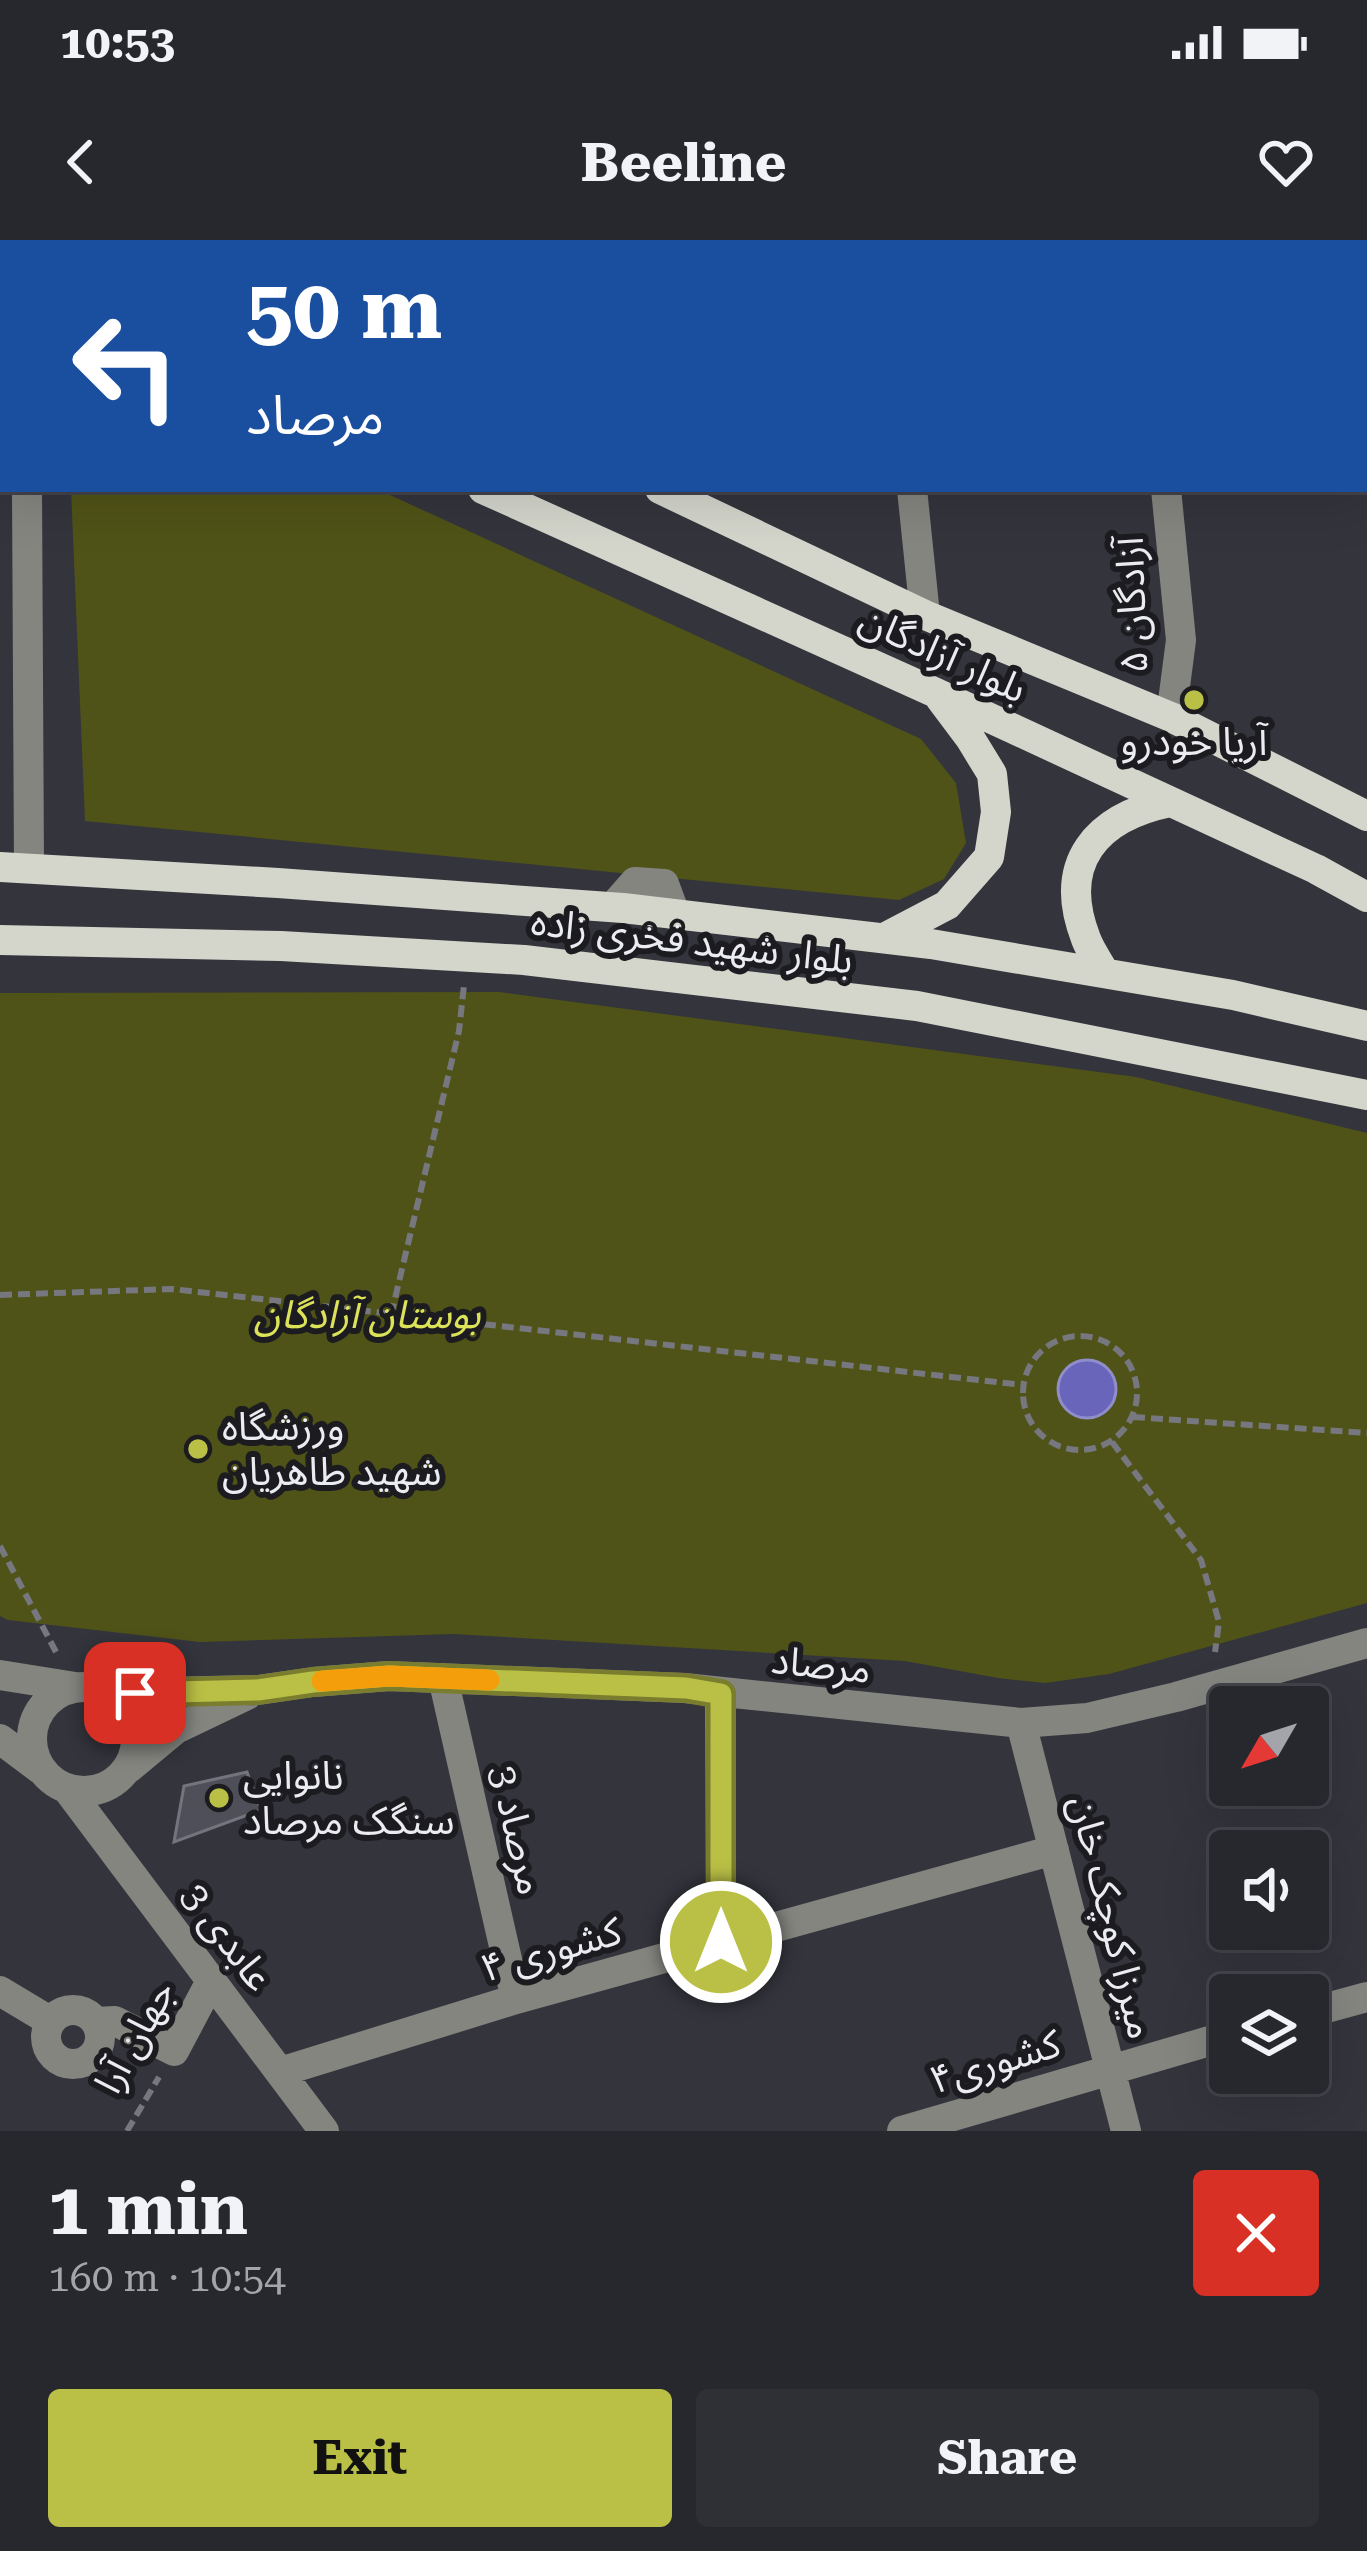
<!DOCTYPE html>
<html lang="en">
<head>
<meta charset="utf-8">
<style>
  :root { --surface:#27272e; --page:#2f2f36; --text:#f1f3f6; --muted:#a4a5aa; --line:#43444a; --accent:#bac045 }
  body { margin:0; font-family:"Roboto Serif","Noto Sans Arabic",serif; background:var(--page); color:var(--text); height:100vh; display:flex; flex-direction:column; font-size:45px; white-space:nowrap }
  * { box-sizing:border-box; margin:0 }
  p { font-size:39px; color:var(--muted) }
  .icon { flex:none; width:66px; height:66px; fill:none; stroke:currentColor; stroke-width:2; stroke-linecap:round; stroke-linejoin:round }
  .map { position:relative; height:1891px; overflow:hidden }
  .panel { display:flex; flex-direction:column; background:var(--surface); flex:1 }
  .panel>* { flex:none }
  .top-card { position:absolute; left:0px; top:0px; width:1368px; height:252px; box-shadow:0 12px 48px #0002,0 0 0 3px var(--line); background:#1a4fa0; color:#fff; overflow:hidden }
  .needle { width:78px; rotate:231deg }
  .controls { position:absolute; left:1209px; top:1446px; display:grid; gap:24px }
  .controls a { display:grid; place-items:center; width:120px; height:120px; border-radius:12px; background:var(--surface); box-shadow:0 12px 48px #0002,0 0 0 3px var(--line); font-size:60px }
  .pin { position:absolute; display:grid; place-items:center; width:102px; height:102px; color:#fff; margin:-51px; border-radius:24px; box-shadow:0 6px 18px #0006 }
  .me { position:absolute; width:132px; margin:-66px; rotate:0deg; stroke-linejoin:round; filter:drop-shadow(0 0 9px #0008) }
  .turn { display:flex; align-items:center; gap:42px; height:252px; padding:0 48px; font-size:54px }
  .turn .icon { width:156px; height:156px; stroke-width:2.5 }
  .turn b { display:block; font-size:84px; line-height:102px }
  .round { display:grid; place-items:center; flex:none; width:126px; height:126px; border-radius:12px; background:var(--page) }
  .headline { display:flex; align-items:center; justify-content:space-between; height:204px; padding:0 48px }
  h1 { font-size:72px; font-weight:700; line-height:90px }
  .primary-button { display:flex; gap:24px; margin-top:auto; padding:24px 48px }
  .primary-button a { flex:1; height:138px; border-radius:12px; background:var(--accent); color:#111; font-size:48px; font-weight:700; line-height:138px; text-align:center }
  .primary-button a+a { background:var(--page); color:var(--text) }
  .status { display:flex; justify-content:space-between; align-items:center; height:84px; padding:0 60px; background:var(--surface); direction:ltr }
  .status svg { height:33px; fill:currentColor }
  header { display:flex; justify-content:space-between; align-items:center; height:156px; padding:0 48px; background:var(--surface); font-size:54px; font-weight:700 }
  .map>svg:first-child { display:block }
</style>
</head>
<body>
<div class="status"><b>10:53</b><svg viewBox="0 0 49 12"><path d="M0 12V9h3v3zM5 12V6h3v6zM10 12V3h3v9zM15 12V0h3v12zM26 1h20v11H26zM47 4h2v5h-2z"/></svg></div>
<header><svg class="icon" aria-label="back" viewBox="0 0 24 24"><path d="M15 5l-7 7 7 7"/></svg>Beeline<svg class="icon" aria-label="heart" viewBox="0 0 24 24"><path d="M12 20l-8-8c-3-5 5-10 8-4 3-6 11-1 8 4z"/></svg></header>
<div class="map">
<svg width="1367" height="1891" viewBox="0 0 1367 1891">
  <rect width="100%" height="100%" fill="#34343d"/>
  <!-- green -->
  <path fill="#505317" d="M71,249H377L921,499L956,543L966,603L944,639L899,660L85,581Z
    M499,752L1136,837L1367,893V1363L1109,1434L1045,1443L998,1438L905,1421L454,1394L200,1402L8,1380L0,1376V753Z"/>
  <!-- water -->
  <path fill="#6865ba" stroke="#8f8eca" stroke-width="3" d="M1058 1149a29 29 0 1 1 58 0a29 29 0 1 1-58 0Z"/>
  <!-- building -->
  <path fill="#4f4f59" stroke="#73747e" stroke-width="3" d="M247,1532L261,1570L174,1602L184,1546Z"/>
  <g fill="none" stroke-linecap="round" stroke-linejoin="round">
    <!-- path -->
    <path stroke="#77777f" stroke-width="6" stroke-dasharray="12 6" stroke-linecap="butt" d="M0,1055L172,1049L1023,1145
      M391,1075L459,791L464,745
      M1023 1153a57 57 0 1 1 114 0a57 57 0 1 1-114 0Z
      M1133,1177L1367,1193
      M1112,1202L1201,1320L1219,1382L1215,1412
      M0,1306L56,1412
      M127,1891L159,1837"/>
    <!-- minor -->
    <path stroke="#858580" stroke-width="30" d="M294,0V3
      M601,0V3
      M885,0V3
      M1140,0V3
      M1365,207L1367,206
      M27,249L29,627
      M912,249L925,375
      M1166,249L1181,400L1171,477
      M613,667L635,642L664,644L675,674
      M0,1435L75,1447
      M443,1438L516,1759
      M32 1499a52 52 0 1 1 104 0a52 52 0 1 1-104 0Z
      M108,1453L258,1450L313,1442L389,1436L685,1448L1021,1483L1087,1478L1176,1457L1367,1403
      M720,1454L721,1703
      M1021,1483L1126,1891
      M0,1499L40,1529
      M129,1528L176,1489L247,1455
      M68,1550L324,1891
      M0,1751L50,1781
      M46 1797a27 27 0 1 1 54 0a27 27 0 1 1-54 0Z
      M1308,1773L1367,1757
      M96,1782L115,1781L174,1811L211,1741
      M280,1832L516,1759L1054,1610
      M902,1891L1230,1795"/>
    <!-- major -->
    <path stroke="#d4d5cb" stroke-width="30" d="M108,0L115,3
      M0,31L3,32
      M483,249L936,453L1316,629L1367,657
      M660,249L925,375L1171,477L1367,576
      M0,627L278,643L623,668L931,704L1233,755L1367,786
      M884,698L947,665L989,617L996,572L992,534L970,498L940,458
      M0,700L281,706L524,720L917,766L1367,855
      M1104,732C1098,721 1090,710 1086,699C1056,622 1097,577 1170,562"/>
  </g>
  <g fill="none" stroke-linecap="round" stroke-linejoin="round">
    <!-- route casing -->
    <g stroke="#797d2d" stroke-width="30">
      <path id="route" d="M135,1453L258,1450L313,1442L389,1436L686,1448L721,1454V1702"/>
    </g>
    <!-- route -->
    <use href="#route" stroke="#bac045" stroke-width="21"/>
    <!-- slow -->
    <path stroke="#f59e0b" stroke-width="21" d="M322,1441L389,1436L489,1440"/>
  </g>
  <!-- markers -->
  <g fill="#bac045" stroke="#1c1c20" stroke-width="4.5">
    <circle cx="1194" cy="460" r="12"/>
    <circle cx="198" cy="1209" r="12"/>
    <circle cx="219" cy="1558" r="12"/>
  </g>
  <g text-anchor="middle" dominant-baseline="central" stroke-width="12" stroke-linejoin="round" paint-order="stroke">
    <!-- street labels -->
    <g font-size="39" fill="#ebecf1" stroke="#1c1c20">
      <text transform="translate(1132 365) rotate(-92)">آزادگان ۵</text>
      <text transform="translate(943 414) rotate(25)">بلوار آزادگان</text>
      <text transform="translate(692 701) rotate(7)">بلوار شهید فخری زاده</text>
      <text transform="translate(821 1425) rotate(6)">مرصاد</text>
      <text transform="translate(517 1590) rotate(77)">مرصاد 3</text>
      <text transform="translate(1112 1677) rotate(76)">میرزا کوچک خان</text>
      <text transform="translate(227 1697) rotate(53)">عابدی 3</text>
      <text transform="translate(551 1710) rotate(-16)">کشوری ۴</text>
      <text transform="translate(135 1797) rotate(-61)">جهان آرا</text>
      <text transform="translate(995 1822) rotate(-17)">کشوری۴</text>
    </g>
    <!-- poi labels -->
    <g font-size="39" fill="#ebecf1" stroke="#1c1c20" text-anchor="start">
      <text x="1194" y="502" text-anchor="middle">آریا خودرو</text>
      <text x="222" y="1187">ورزشگاه<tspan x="222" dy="45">شهید طاهریان</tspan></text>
      <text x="243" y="1536">نانوایی<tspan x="243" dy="45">سنگک مرصاد</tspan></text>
    </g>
    <!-- park labels -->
    <g font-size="39" font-style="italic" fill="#dce358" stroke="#1c1c20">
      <text x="367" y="1075">بوستان آزادگان</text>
    </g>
  </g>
</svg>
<div class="controls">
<a><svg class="needle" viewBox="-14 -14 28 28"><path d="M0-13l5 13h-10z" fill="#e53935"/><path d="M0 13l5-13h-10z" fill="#a4a5aa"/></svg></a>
<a><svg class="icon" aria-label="sound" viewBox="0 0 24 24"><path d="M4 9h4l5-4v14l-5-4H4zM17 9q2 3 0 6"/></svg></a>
<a><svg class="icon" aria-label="layers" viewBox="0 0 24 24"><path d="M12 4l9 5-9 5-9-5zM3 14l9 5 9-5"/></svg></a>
</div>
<div class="pin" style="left:135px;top:1453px;background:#d93025"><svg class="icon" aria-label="arrive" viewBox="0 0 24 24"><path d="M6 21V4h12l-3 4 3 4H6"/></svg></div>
<svg class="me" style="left:721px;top:1702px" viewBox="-20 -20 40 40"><circle r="17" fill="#bac045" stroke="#fff" stroke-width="3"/><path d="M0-11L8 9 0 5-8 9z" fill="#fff"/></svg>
<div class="top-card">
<div class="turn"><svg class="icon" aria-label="left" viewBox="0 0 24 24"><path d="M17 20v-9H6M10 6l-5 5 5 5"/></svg><div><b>50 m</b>مرصاد</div></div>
</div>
</div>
<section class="panel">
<div class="headline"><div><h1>1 min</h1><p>160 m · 10:54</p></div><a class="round" style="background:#d93025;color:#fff"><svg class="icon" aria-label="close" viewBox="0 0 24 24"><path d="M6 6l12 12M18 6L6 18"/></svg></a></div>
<div class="primary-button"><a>Exit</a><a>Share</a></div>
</section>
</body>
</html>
